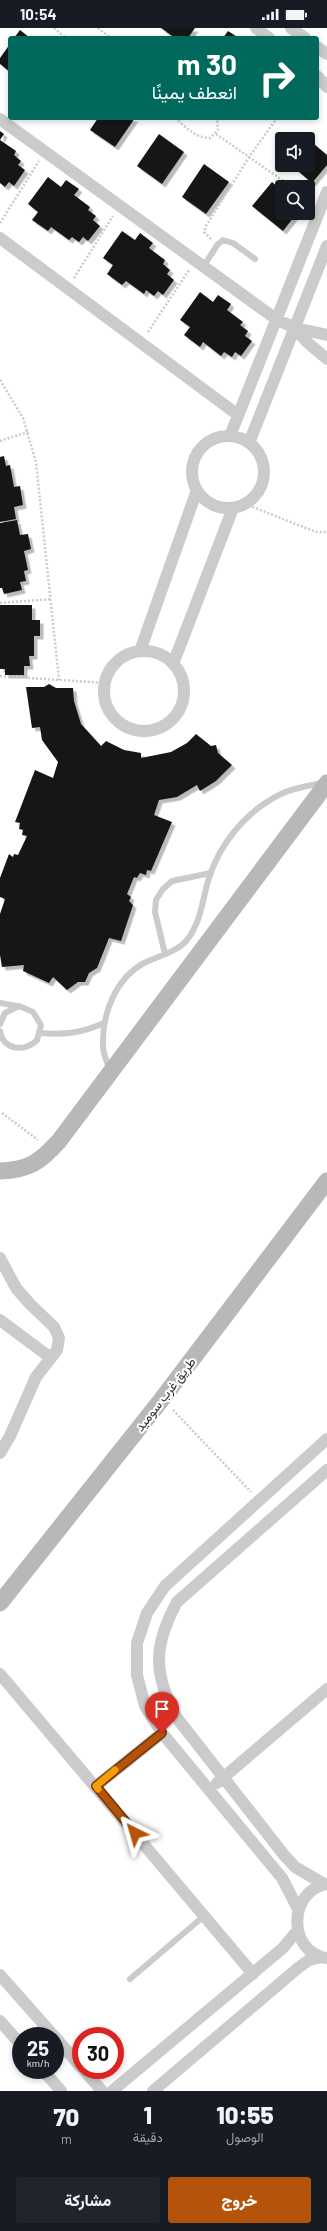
<!DOCTYPE html>
<html lang="ar">
<head>
<meta charset="utf-8">
<style>
  :root { --surface:#171b24; --page:#20242c; --text:#f1f3f6; --muted:#9ea1a6; --accent:#b45309 }
  body { margin:0; font-family:Barlow,Vazirmatn,sans-serif; background:var(--page); color:var(--text); direction:rtl; height:100vh; display:flex; flex-direction:column; font-size:15px; white-space:nowrap }
  * { box-sizing:border-box; margin:0 }
  p { font-size:13px; color:var(--muted) }
  .icon { flex:none; width:22px; height:22px; fill:none; stroke:currentColor; stroke-width:2; stroke-linecap:round; stroke-linejoin:round }
  .map { position:relative; height:2063px; overflow:hidden; direction:ltr }
  .side { display:flex; flex-direction:column; background:var(--surface); flex:1 }
  .side>* { flex:none }
  .banner { position:absolute; left:8px; top:8px; width:311px; height:84px; border-radius:4px; box-shadow:0 2px 6px #0003; direction:rtl; background:#00695c; color:#fff; overflow:hidden }
  .controls { position:absolute; left:275px; top:104px; display:grid; gap:8px }
  .controls a { display:grid; place-items:center; width:40px; height:40px; border-radius:4px; background:var(--surface); box-shadow:0 2px 6px #0003; font-size:20px }
  .speed { position:absolute; left:12px; top:1999px; display:flex; gap:8px; font-size:20px; font-weight:700; text-align:center }
  .speed>* { display:grid; place-content:center; width:52px; height:52px; border-radius:50%; background:var(--surface); box-shadow:0 2px 6px #0003; line-height:1 }
  .speed small { font-size:10px; font-weight:400 }
  .speed .limit { border:6px solid #d22; background:#fff; color:#111 }
  .pin { position:absolute; display:grid; place-items:center; width:34px; height:34px; color:#fff; margin:-41px -17px; border-radius:50% 50% 50% 0; rotate:-45deg; box-shadow:0 0 4px #0007 }
  .pin .icon { rotate:45deg }
  .me { position:absolute; width:44px; margin:-22px; rotate:320deg; stroke-linejoin:round; filter:drop-shadow(0 0 3px #0008) }
  .turn { display:flex; align-items:center; gap:14px; height:84px; padding:0 16px; font-size:18px }
  .turn .icon { width:52px; height:52px; stroke-width:2.5 }
  .turn b { display:block; font-size:28px; line-height:34px }
  .eta { display:flex; justify-content:space-evenly; align-items:center; height:68px; text-align:center }
  .eta b { font-size:24px; font-weight:800; line-height:28px }
  .cta { display:flex; gap:8px; margin-top:auto; padding:8px 16px }
  .cta a { flex:1; height:46px; border-radius:4px; background:var(--accent); color:#fff; font-size:16px; font-weight:800; line-height:46px; text-align:center }
  .cta a+a { background:var(--page); color:var(--text) }
  .status { display:flex; justify-content:space-between; align-items:center; height:28px; padding:0 20px; background:var(--surface); direction:ltr }
  .status svg { height:11px; fill:currentColor }
  .map>svg:first-child { display:block }
</style>
</head>
<body>
<div class="status"><b>10:54</b><svg viewBox="0 0 49 12"><path d="M0 12V9h3v3zM5 12V6h3v6zM10 12V3h3v9zM15 12V0h3v12zM26 1h20v11H26zM47 4h2v5h-2z"/></svg></div>
<div class="map">
<svg width="327" height="2063" viewBox="0 0 327 2063">
  <defs>
    <filter id="shadow"><feDropShadow dx="3.5" dy="3.5" stdDeviation="0" flood-color="#0004"/></filter>
  </defs>
  <rect width="100%" height="100%" fill="#fff"/>
  <!-- building -->
  <path fill="#151515" filter="url(#shadow)" d="M161,0H195L188,10H175Z
    M20,2L30,10H14Z
    M228,3L239,10H223Z
    M10,16V44L0,36V30Z
    M98,90H135L115,119L90,102Z
    M0,103L4,106L0,112L16,123L14,127L21,133L18,137L25,142L14,158L9,154L5,159L0,155Z
    M159,106L184,124L162,156L137,138Z
    M308,111L327,127V137L312,155L291,137H308Z
    M204,136L229,154L206,186L182,169Z
    M48,149L61,159L66,152L79,161L74,167L90,179L88,182L96,188L93,192L100,198L88,213L83,209L79,214L72,209L69,212L51,199L48,203L32,192L38,184L28,176Z
    M272,154L282,163V185H297L283,203L252,178Z
    M122,203L135,212L140,205L153,215L149,220L165,232L163,236L170,242L167,246L174,252L163,267L158,263L154,268L146,262L144,266L126,253L122,257L107,246L113,237L103,230Z
    M200,264L213,274L218,267L231,276L227,282L243,294L240,297L248,303L245,308L252,313L241,328L235,324L232,329L224,324L221,328L203,314L200,319L184,307L190,299L180,292Z
    M4,428L6,438L10,437L14,459L20,458L23,477L14,479L16,491L0,494V429Z
    M17,492L20,507L28,506L31,521L24,523L28,542L24,543L26,553L20,554L22,562L4,566L2,560H0V495Z
    M0,577H32V592H40V608H34V628H29L30,638H24V647H5V641H0Z
    M49,656L56,660H73L74,673L81,696L101,718L106,713L124,722L141,725V730L171,724L187,715L196,706L211,718L216,717L218,725L232,737L216,753L200,763L197,757L177,769L159,772L154,787L172,794L151,843L147,842L146,847L140,845L137,850L134,849L127,866L131,869L129,873L133,877L121,913L109,910L97,940L89,945L85,954H78L67,962L53,949L49,955L23,943L24,937L2,939L0,927V886L5,871L0,869V850L9,826L13,829L14,826L18,827L27,808L22,807L23,802L19,801L20,795L15,794L35,742L53,750L58,734L42,712L40,699L32,700L26,659H44Z"/>
  <g fill="none" stroke-linecap="round" stroke-linejoin="round">
    <!-- path -->
    <path stroke="#cbcbcb" stroke-width="2.5" stroke-dasharray="2 2" stroke-linecap="butt" d="M54,0L66,10
      M98,0L111,10
      M175,90C186,99 195,110 210,110L218,102L217,90
      M216,106L292,159
      M0,195L39,133
      M211,211L204,204L206,198L249,129L277,90
      M74,250L113,188
      M148,304L189,242
      M0,352L23,390L36,434L59,652
      M0,413L28,404
      M245,476L316,504H327
      M0,575L51,571
      M0,648L105,655
      M2,1085L38,1112
      M173,1382L251,1464"/>
    <!-- lane -->
    <path stroke="#cbcbcb" stroke-width="6" d="M203,239L218,216L223,212L233,215L255,231
      M165,926L155,884L156,872L163,861L172,853L211,845
      M0,975L17,978
      M0,996L5,985L19,978L33,984L41,997L37,1012C26,1024 3,1023 0,1003
      M40,1005C64,1007 82,1005 104,995
      M109,1041C107,1034 103,1025 103,1018C102,986 115,951 144,935C158,928 177,924 187,912C201,894 202,874 208,853C219,816 246,783 281,766C293,760 308,758 322,755
      M130,1951L204,1888"/>
    <!-- street -->
    <path stroke="#cbcbcb" stroke-width="12" d="M256,0L269,10
      M291,0L305,10
      M317,19L327,26
      M317,48L327,59
      M0,91L276,291L295,300L327,307
      M0,210L238,387
      M295,300L307,314L327,331
      M230,408L327,164
      M192 444a36 36 0 1 1 72 0a36 36 0 1 1-72 0Z
      M249,415L327,218
      M140,623L197,462
      M104 663a40 40 0 1 1 80 0a40 40 0 1 1-80 0Z
      M173,636L233,480
      M0,1230L16,1260L30,1276L54,1299L59,1310L57,1322L36,1349L10,1408L0,1425
      M0,1292L51,1330
      M0,1646L253,1946
      M217,1755L327,1661
      M96,1758L162,1705
      M324,1856L295,1839L284,1827L177,1690C153,1646 153,1618 177,1574L327,1442
      M298,1881L282,1850L162,1705L145,1678L137,1647V1615L147,1585L165,1558L327,1411
      M326,1930C287,1923 288,1863 327,1856
      M0,1947L54,2008
      M0,1993L21,2017
      M55,2009L81,2039
      M43,2042L61,2063
      M84,2042L102,2063
      M112,2063L283,1920L297,1903
      M153,2063L298,1940L309,1932L322,1929"/>
    <!-- secondary -->
    <path stroke="#b8b8b8" stroke-width="17" d="M0,1143C29,1142 40,1134 59,1113L327,755
      M0,1575L162,1371L327,1153"/>
  </g>
  <g fill="none" stroke-linecap="round" stroke-linejoin="round">
    <!-- route casing -->
    <g stroke="#753606" stroke-width="10">
      <path id="route" d="M135,1805L96,1758L162,1705"/>
    </g>
    <!-- route -->
    <use href="#route" stroke="#b45309" stroke-width="7"/>
    <!-- slow -->
    <path stroke="#f59e0b" stroke-width="7" d="M98,1761L96,1758L115,1742"/>
  </g>
  <g text-anchor="middle" dominant-baseline="central" stroke-width="4" stroke-linejoin="round" paint-order="stroke">
    <!-- street labels -->
    <g font-size="13" fill="#2e2e2e" stroke="#fff">
      <text transform="translate(165 1366) rotate(-52)">طريق غرب سوميد</text>
    </g>
  </g>
</svg>
<div class="controls">
<a><svg class="icon" aria-label="sound" viewBox="0 0 24 24"><path d="M4 9h4l5-4v14l-5-4H4zM17 9q2 3 0 6"/></svg></a>
<a><svg class="icon" aria-label="search" viewBox="0 0 24 24"><circle cx="10" cy="10" r="6"/><path d="M15 15l6 6"/></svg></a>
</div>
<div class="speed"><div>25<small>km/h</small></div><div class="limit">30</div></div>
<div class="pin" style="left:162px;top:1705px;background:#d93025"><svg class="icon" aria-label="arrive" viewBox="0 0 24 24"><path d="M6 21V4h12l-3 4 3 4H6"/></svg></div>
<svg class="me" style="left:135px;top:1805px" viewBox="-20 -20 40 40"><path d="M0-17L14 15 0 8-14 15z" fill="#b45309" stroke="#fff" stroke-width="4"/></svg>
<div class="banner">
<div class="turn"><svg class="icon" aria-label="right" viewBox="0 0 24 24"><path d="M7 20v-9h11M14 6l5 5-5 5"/></svg><div><b>30 m</b>انعطف يمينًا</div></div>
</div>
</div>
<section class="side">
<div class="eta">
<div><b>10:55</b><p>الوصول</p></div>
<div><b>1</b><p>دقيقة</p></div>
<div><b>70</b><p>m</p></div>
</div>
<div class="cta"><a>خروج</a><a>مشاركة</a></div>
</section>
</body>
</html>
